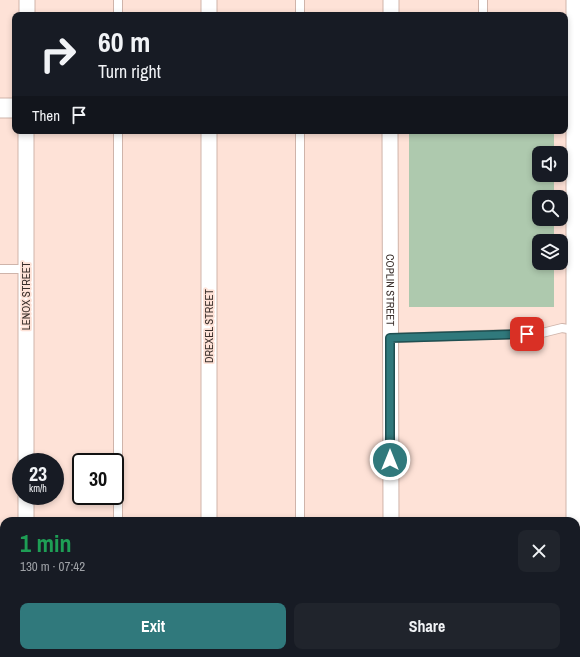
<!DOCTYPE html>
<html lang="en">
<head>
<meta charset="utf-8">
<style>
  :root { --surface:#171b24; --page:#20242c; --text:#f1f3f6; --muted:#9ea1a6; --accent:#30797c }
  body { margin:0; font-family:"Archivo Narrow",sans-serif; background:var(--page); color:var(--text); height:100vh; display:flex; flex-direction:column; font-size:15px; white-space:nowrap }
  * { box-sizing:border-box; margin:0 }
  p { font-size:13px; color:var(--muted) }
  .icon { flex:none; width:22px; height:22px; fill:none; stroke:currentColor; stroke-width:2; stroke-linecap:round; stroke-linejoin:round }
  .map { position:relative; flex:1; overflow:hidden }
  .sheet { position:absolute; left:0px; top:517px; width:580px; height:140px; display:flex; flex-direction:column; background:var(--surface); border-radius:12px 12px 0 0; box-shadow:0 2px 6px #0003 }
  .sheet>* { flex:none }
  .banner { position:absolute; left:12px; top:12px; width:556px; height:122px; border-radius:8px; box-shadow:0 2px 6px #0003; background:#171b24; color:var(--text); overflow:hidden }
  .tools { position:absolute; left:532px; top:146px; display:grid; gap:8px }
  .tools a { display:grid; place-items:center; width:36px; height:36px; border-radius:8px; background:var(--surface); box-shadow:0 2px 6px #0003; font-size:20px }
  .speed { position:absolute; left:12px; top:453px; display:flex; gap:8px; font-size:20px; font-weight:700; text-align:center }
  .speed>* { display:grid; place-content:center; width:52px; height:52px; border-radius:50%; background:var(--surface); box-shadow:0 2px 6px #0003; line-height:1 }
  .speed small { font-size:10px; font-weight:400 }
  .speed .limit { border:2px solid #111; border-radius:6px; background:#fff; color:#111 }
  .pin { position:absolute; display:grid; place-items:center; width:34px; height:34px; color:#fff; margin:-17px; border-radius:8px; box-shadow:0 2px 6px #0006 }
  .me { position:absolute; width:44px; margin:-22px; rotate:0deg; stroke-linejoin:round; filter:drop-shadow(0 0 3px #0008) }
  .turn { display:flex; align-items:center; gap:14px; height:84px; padding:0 20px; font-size:18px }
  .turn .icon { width:52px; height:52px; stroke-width:2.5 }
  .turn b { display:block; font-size:28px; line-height:34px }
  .then { display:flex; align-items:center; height:38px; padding:0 20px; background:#0003; gap:8px; font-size:15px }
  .round { display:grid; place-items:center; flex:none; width:42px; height:42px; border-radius:8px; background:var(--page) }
  .head { display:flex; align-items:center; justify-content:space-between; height:68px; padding:0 20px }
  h1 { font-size:24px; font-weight:700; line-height:30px; color:#1e9e55 }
  .action { display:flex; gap:8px; margin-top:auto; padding:8px 20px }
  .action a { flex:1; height:46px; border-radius:8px; background:var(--accent); color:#fff; font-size:16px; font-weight:700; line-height:46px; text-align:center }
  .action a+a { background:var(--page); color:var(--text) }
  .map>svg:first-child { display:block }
</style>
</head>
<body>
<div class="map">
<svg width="580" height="657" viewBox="0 0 580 657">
  <rect width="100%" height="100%" fill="#fee2d7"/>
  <!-- green -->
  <path fill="#aec9ae" d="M409,131H554V153H539V175H554V197H539V219H554V241H539V263H554V307H409Z
    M410,653H555V657H410Z"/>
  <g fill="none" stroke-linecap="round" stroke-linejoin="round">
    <!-- service casing -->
    <g stroke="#cfb4aa" stroke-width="10">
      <path id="service" d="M483,0V15
        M118,15V0
        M300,15V0
        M118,131V521
        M300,131V521
        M0,269H26
        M391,338L542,333L562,328L574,330
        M119,653V657
        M301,653V657"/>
    </g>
    <!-- minor casing -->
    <g stroke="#cfb4aa" stroke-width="17">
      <g id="minor">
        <path d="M27,15V0"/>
        <path d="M209,15V0"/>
        <path d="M391,15V0"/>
        <path id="s1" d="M390,131L391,521"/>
        <path d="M26,462V131"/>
        <path d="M26,521V496"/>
        <path d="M209,521V131"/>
        <path d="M574,521V0"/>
        <path d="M391,653V657"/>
        <path d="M574,653V657"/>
        <path d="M26,657V653"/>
        <path d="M208,657V653"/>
      </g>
    </g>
    <!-- tertiary casing -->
    <g stroke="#cfb4aa" stroke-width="21">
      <path id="tertiary" d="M565,107H580
        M0,108H15"/>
    </g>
    <!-- service -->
    <use href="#service" stroke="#fff" stroke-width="8"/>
    <!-- minor -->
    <use href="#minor" stroke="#fff" stroke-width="15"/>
    <!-- tertiary -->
    <use href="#tertiary" stroke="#fff" stroke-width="19"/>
  </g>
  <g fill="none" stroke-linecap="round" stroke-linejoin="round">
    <!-- route casing -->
    <g stroke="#1f4f51" stroke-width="10">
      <path id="route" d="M390,460V338L527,334"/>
    </g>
    <!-- route -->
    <use href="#route" stroke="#30797c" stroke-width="7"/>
  </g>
  <g text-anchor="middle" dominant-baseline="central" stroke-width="3.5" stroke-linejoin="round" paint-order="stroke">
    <!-- street labels -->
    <g font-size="11" fill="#3a2f2b" stroke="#fee2d7">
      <text stroke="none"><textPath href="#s1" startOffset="159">COPLIN STREET</textPath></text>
      <text transform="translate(26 296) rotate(-90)">LENOX STREET</text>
      <text transform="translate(209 326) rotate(-90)">DREXEL STREET</text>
    </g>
  </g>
</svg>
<div class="tools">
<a><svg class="icon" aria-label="sound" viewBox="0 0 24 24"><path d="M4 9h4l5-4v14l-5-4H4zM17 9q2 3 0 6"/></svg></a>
<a><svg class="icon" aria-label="search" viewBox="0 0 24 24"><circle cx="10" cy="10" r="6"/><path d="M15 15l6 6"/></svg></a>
<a><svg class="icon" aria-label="layers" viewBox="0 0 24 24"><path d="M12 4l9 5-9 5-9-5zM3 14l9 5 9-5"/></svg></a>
</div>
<div class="speed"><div>23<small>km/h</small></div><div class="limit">30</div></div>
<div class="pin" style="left:527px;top:334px;background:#d93025"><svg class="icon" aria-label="arrive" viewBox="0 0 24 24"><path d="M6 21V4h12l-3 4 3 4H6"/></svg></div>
<svg class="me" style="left:390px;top:460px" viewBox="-20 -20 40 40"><circle r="17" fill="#30797c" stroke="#fff" stroke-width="3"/><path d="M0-11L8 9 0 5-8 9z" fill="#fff"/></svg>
<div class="banner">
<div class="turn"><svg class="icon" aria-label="right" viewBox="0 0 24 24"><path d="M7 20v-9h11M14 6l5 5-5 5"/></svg><div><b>60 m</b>Turn right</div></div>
<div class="then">Then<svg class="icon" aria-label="arrive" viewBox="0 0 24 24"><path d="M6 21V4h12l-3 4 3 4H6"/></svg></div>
</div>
<section class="sheet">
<div class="head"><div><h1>1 min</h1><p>130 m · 07:42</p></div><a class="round"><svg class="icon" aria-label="close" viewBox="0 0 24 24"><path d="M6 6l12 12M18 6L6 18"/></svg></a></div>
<div class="action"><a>Exit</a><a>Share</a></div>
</section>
</div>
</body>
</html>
